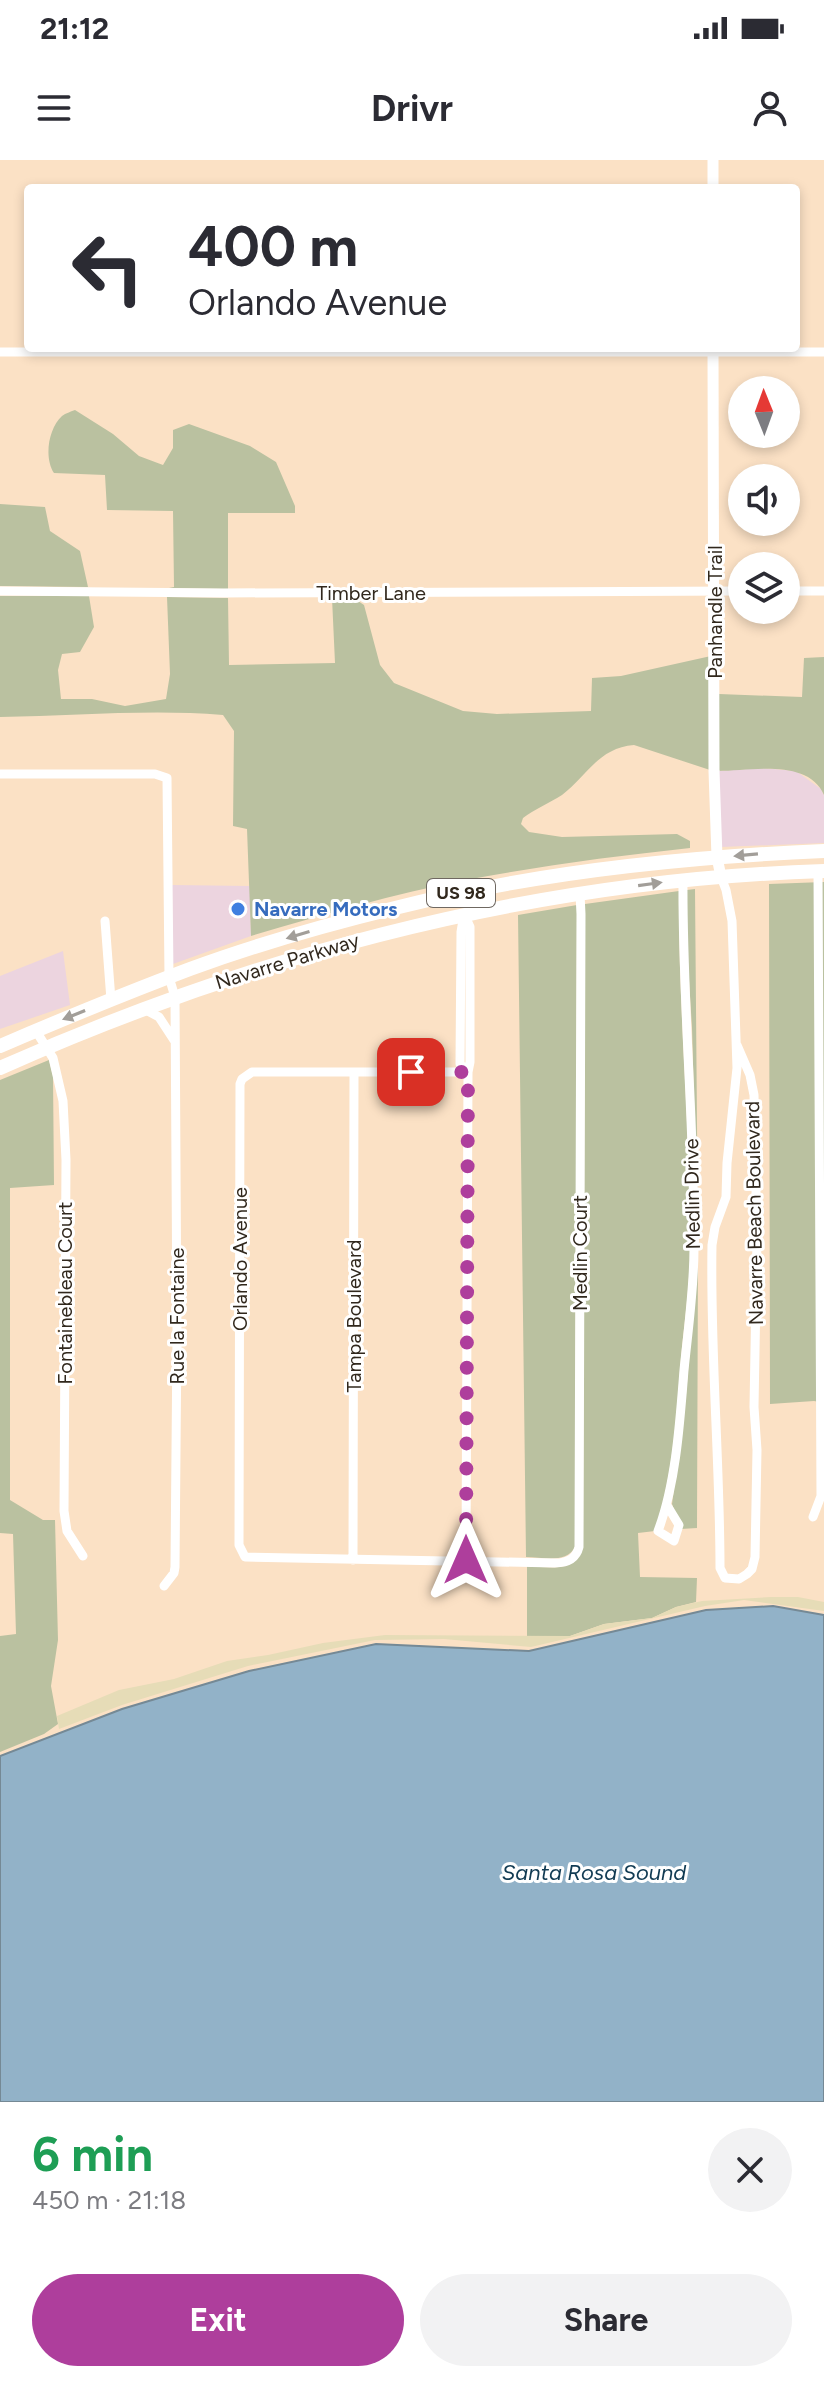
<!DOCTYPE html>
<html lang="en">
<head>
<meta charset="utf-8">
<style>
  :root { --surface:#fff; --page:#f2f2f3; --text:#2b2b33; --muted:#7c7c81; --accent:#ae3e9c }
  body { margin:0; font-family:Figtree,sans-serif; background:var(--page); color:var(--text); height:100vh; display:flex; flex-direction:column; font-size:30px; white-space:nowrap }
  * { box-sizing:border-box; margin:0 }
  p { font-size:26px; color:var(--muted) }
  .icon { flex:none; width:44px; height:44px; fill:none; stroke:currentColor; stroke-width:2; stroke-linecap:round; stroke-linejoin:round }
  .map { position:relative; height:1942px; overflow:hidden }
  .sheet { display:flex; flex-direction:column; background:var(--surface); flex:1 }
  .sheet>* { flex:none }
  .banner { position:absolute; left:24px; top:24px; width:776px; height:168px; border-radius:8px; box-shadow:0 4px 12px #0003; background:#fff; color:var(--text); overflow:hidden }
  .needle { width:52px; rotate:359deg }
  .tools { position:absolute; left:728px; top:216px; display:grid; gap:16px }
  .tools a { display:grid; place-items:center; width:72px; height:72px; border-radius:50%; background:var(--surface); box-shadow:0 4px 12px #0003; font-size:40px }
  .pin { position:absolute; display:grid; place-items:center; width:68px; height:68px; color:#fff; margin:-34px; border-radius:16px; box-shadow:0 4px 12px #0006 }
  .me { position:absolute; width:88px; margin:-44px; rotate:0deg; stroke-linejoin:round; filter:drop-shadow(0 0 6px #0008) }
  .turn { display:flex; align-items:center; gap:28px; height:168px; padding:0 32px; font-size:36px }
  .turn .icon { width:104px; height:104px; stroke-width:2.5 }
  .turn b { display:block; font-size:56px; line-height:68px }
  .round { display:grid; place-items:center; flex:none; width:84px; height:84px; border-radius:42px; background:var(--page) }
  .headline { display:flex; align-items:center; justify-content:space-between; height:136px; padding:0 32px }
  h1 { font-size:48px; font-weight:700; line-height:60px; color:#1e9e55 }
  .primary-button { display:flex; gap:16px; margin-top:auto; padding:16px 32px }
  .primary-button a { flex:1; height:92px; border-radius:48px; background:var(--accent); color:#fff; font-size:32px; font-weight:700; line-height:92px; text-align:center }
  .primary-button a+a { background:var(--page); color:var(--text) }
  .status { display:flex; justify-content:space-between; align-items:center; height:56px; padding:0 40px; background:var(--surface); direction:ltr }
  .status svg { height:22px; fill:currentColor }
  header { display:flex; justify-content:space-between; align-items:center; height:104px; padding:0 32px; background:var(--surface); font-size:36px; font-weight:700 }
  .map>svg:first-child { display:block }
</style>
</head>
<body>
<div class="status"><b>21:12</b><svg viewBox="0 0 49 12"><path d="M0 12V9h3v3zM5 12V6h3v6zM10 12V3h3v9zM15 12V0h3v12zM26 1h20v11H26zM47 4h2v5h-2z"/></svg></div>
<header><svg class="icon" aria-label="menu" viewBox="0 0 24 24"><path d="M4 6h16M4 12h16M4 18h16"/></svg>Drivr<svg class="icon" aria-label="person" viewBox="0 0 24 24"><circle cx="12" cy="8" r="4"/><path d="M4 21q1-7 8-7t8 7"/></svg></header>
<div class="map">
<svg width="824" height="1942" viewBox="0 0 824 1942">
  <rect width="100%" height="100%" fill="#fbe1c5"/>
  <!-- commercial -->
  <path fill="#ecd4df" d="M761,608L796,611L821,629L824,635V683L721,687L718,611Z
    M172,725L250,726L251,776L173,804Z
    M63,791L70,845L0,869V816Z"/>
  <!-- green -->
  <path fill="#bac1a0" d="M75,250L113,274L139,296L163,305L173,288V270L189,264L250,286L276,302L295,346V353H228V429L169,428L174,427L173,351L107,350L105,315L54,313C44,298 48,269 62,256C66,253 70,252 75,250Z
    M0,344L45,347L50,371L80,391L88,427L0,426Z
    M0,436H89L94,467L80,492L62,494L58,510L61,539H92L125,546L166,539L170,514L167,437L228,438L229,505L335,503L332,438L352,437L364,445L380,505L394,523L463,551L497,554L591,551L592,518L621,516L711,496L710,610L634,585C598,588 587,616 562,635C549,643 535,649 523,658L521,664L529,672L562,677L677,674L690,681V688C615,696 540,706 466,720C393,734 322,755 251,776L247,669L233,666L234,571L223,555C149,549 74,556 0,557Z
    M824,497V635C808,598 750,611 718,611L719,534L802,537L804,498Z
    M824,722V1243L814,1241L770,1244L769,724Z
    M695,729L698,1081L692,868L687,786V730Z
    M679,731C678,850 691,970 690,1089C690,1129 683,1170 680,1210C676,1263 672,1320 655,1371L638,1373L640,1417L697,1418L696,1442L676,1447L652,1458L604,1464L570,1476H527V1406C549,1407 575,1414 583,1387L585,744Z
    M577,745L575,1387C566,1404 543,1397 526,1397L518,755Z
    M49,900L53,916L54,1025L10,1028V1340L43,1360H55L58,1480L51,1526L58,1564L44,1574L0,1592V1476L16,1474L13,1374L0,1373V920Z
    M698,1095L697,1368L681,1369L672,1344L686,1235Z"/>
  <!-- sand -->
  <path fill="#e6dcb7" d="M771,1437H798L824,1442V1451L744,1440L705,1446L531,1487L444,1479L375,1480L248,1506L122,1545L59,1569L57,1556L119,1530L174,1519L227,1501L268,1495L323,1483L385,1475L570,1476L604,1464L652,1458L676,1447L702,1441Z"/>
  <!-- water -->
  <path fill="#92b2c8" stroke="#758995" stroke-width="2" d="M773,1446L824,1455V1942H0V1596L122,1549L249,1511L376,1484L529,1491L706,1450Z"/>
  <g fill="none" stroke-linecap="round" stroke-linejoin="round">
    <!-- minor -->
    <path stroke="#fff" stroke-width="9" d="M0,192H824
      M0,431L223,433L742,431
      M786,431H824
      M0,614H155L167,618L169,817L175,837L177,1175L175,1407L174,1413L164,1426
      M721,717L726,730L732,761L737,908L727,1003L726,1037L715,1067L712,1085C710,1193 720,1300 720,1408L725,1418L739,1419L747,1414L752,1409L755,1397L757,1290L754,1247L757,1079L754,935L750,915L737,885
      M464,754L470,767V902L468,912L466,1400
      M464,754L461,772L460,904L468,912
      M105,761L111,840
      M144,849L159,857L174,880
      M36,871L53,898L63,941L66,1000L64,1351L67,1371L83,1396
      M468,912H252L242,919L240,924L239,1385L245,1397L555,1403C567,1403 576,1399 579,1387L581,754L580,734
      M668,1347L679,1365L674,1381L658,1371C676,1324 680,1261 684,1210C688,1170 694,1129 694,1089C695,966 682,843 683,719
      M813,1357L821,1336L818,711
      M353,1400L354,912"/>
    <!-- tertiary -->
    <path stroke="#fff" stroke-width="11" d="M713,0V28
      M713,188L714,611L717,697L721,717"/>
    <!-- trunk -->
    <path stroke="#fff" stroke-width="14" d="M0,886C63,859 126,833 190,809C258,784 329,764 399,747C537,712 682,697 824,691
      M0,908C263,791 535,720 824,711"/>
  </g>
  <!-- one-way arrows -->
  <defs><path id="oneway-solid" d="M-6-.8H1V-3.2L6.5 0L1 3.2V.8H-6Z" transform="scale(2)"/></defs>
  <g fill="#a29e99">
    <use href="#oneway-solid" transform="translate(746 695) rotate(175)"/>
    <use href="#oneway-solid" transform="translate(650 724) rotate(-8)"/>
    <use href="#oneway-solid" transform="translate(298 775) rotate(163)"/>
    <use href="#oneway-solid" transform="translate(74 855) rotate(158)"/>
  </g>
  <g fill="none" stroke-linecap="round" stroke-linejoin="round">
    <!-- route -->
    <path stroke="#ae3e9c" stroke-width="14" stroke-dasharray="0 25.2" d="M411,912H468L466,1400"/>
  </g>
  <!-- markers -->
  <circle fill="#3f7fe0" stroke="#fff" stroke-width="3" cx="238" cy="749" r="8"/>
  <g text-anchor="middle" dominant-baseline="central" stroke-width="6" stroke-linejoin="round" paint-order="stroke">
    <!-- shield labels -->
    <rect fill="#fff" stroke="#6f6861" stroke-width="2" x="427" y="719" width="68" height="28" rx="6"/>
    <g font-size="18" font-weight="bold" fill="#31281d">
      <text x="461" y="733">US 98</text>
    </g>
    <!-- street labels -->
    <g font-size="20" fill="#31281d" stroke="#fff">
      <text x="371" y="433">Timber Lane</text>
      <text transform="translate(715 452) rotate(-90)">Panhandle Trail</text>
      <text transform="translate(287 801) rotate(-17)">Navarre Parkway</text>
      <text transform="translate(692 1034) rotate(-91)">Medlin Drive</text>
      <text transform="translate(754 1053) rotate(-91)">Navarre Beach Boulevard</text>
      <text transform="translate(580 1093) rotate(-90)">Medlin Court</text>
      <text transform="translate(240 1099) rotate(-90)">Orlando Avenue</text>
      <text transform="translate(65 1133) rotate(-90)">Fontainebleau Court</text>
      <text transform="translate(177 1156) rotate(-90)">Rue la Fontaine</text>
      <text transform="translate(354 1156) rotate(-90)">Tampa Boulevard</text>
    </g>
    <!-- shop labels -->
    <g font-size="20" font-weight="bold" fill="#366cbe" stroke="#fff" text-anchor="start">
      <text x="254" y="749">Navarre Motors</text>
    </g>
    <!-- water labels -->
    <g font-size="22" font-style="italic" fill="#113b53" stroke="#fff">
      <text x="594" y="1712">Santa Rosa Sound</text>
    </g>
  </g>
</svg>
<div class="tools">
<a><svg class="needle" viewBox="-14 -14 28 28"><path d="M0-13l5 13h-10z" fill="#e53935"/><path d="M0 13l5-13h-10z" fill="#7c7c81"/></svg></a>
<a><svg class="icon" aria-label="sound" viewBox="0 0 24 24"><path d="M4 9h4l5-4v14l-5-4H4zM17 9q2 3 0 6"/></svg></a>
<a><svg class="icon" aria-label="layers" viewBox="0 0 24 24"><path d="M12 4l9 5-9 5-9-5zM3 14l9 5 9-5"/></svg></a>
</div>
<div class="pin" style="left:411px;top:912px;background:#d93025"><svg class="icon" aria-label="arrive" viewBox="0 0 24 24"><path d="M6 21V4h12l-3 4 3 4H6"/></svg></div>
<svg class="me" style="left:466px;top:1400px" viewBox="-20 -20 40 40"><path d="M0-17L14 15 0 8-14 15z" fill="#ae3e9c" stroke="#fff" stroke-width="4"/></svg>
<div class="banner">
<div class="turn"><svg class="icon" aria-label="left" viewBox="0 0 24 24"><path d="M17 20v-9H6M10 6l-5 5 5 5"/></svg><div><b>400 m</b>Orlando Avenue</div></div>
</div>
</div>
<section class="sheet">
<div class="headline"><div><h1>6 min</h1><p>450 m · 21:18</p></div><a class="round"><svg class="icon" aria-label="close" viewBox="0 0 24 24"><path d="M6 6l12 12M18 6L6 18"/></svg></a></div>
<div class="primary-button"><a>Exit</a><a>Share</a></div>
</section>
</body>
</html>
